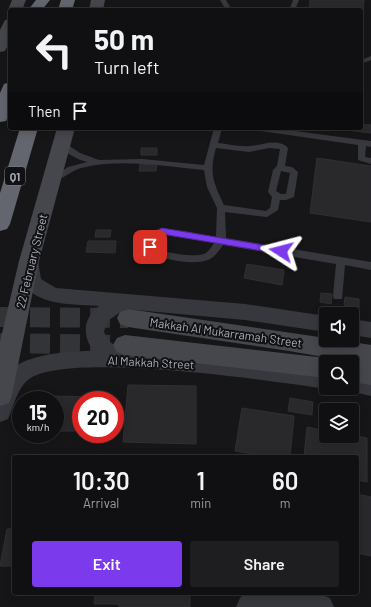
<!DOCTYPE html>
<html lang="en">
<head>
<meta charset="utf-8">
<style>
  :root { --surface:#101012; --page:#1e1e20; --text:#f1f3f6; --muted:#9c9d9f; --line:#303032; --accent:#7c3aed }
  body { margin:0; font-family:Barlow,sans-serif; background:var(--page); color:var(--text); height:100vh; display:flex; flex-direction:column; font-size:15px; white-space:nowrap }
  * { box-sizing:border-box; margin:0 }
  p { font-size:13px; color:var(--muted) }
  .icon { flex:none; width:22px; height:22px; fill:none; stroke:currentColor; stroke-width:2; stroke-linecap:round; stroke-linejoin:round }
  .map { position:relative; flex:1; overflow:hidden }
  .drawer { position:absolute; left:12px; top:455px; width:347px; height:140px; display:flex; flex-direction:column; background:var(--surface); border-radius:4px; box-shadow:0 2px 10px #0003,0 0 0 1px var(--line) }
  .drawer>* { flex:none }
  .banner { position:absolute; left:8px; top:8px; width:355px; height:122px; border-radius:4px; box-shadow:0 2px 10px #0003,0 0 0 1px var(--line); background:#101012; color:var(--text); overflow:hidden }
  .controls { position:absolute; left:319px; top:307px; display:grid; gap:8px }
  .controls a { display:grid; place-items:center; width:40px; height:40px; border-radius:4px; background:var(--surface); box-shadow:0 2px 10px #0003,0 0 0 1px var(--line); font-size:20px }
  .speed { position:absolute; left:12px; top:391px; display:flex; gap:8px; font-size:20px; font-weight:700; text-align:center }
  .speed>* { display:grid; place-content:center; width:52px; height:52px; border-radius:50%; background:var(--surface); box-shadow:0 2px 10px #0003,0 0 0 1px var(--line); line-height:1 }
  .speed small { font-size:10px; font-weight:400 }
  .speed .limit { border:6px solid #d22; background:#fff; color:#111 }
  .pin { position:absolute; display:grid; place-items:center; width:34px; height:34px; color:#fff; margin:-17px; border-radius:8px; box-shadow:0 2px 6px #0006 }
  .me { position:absolute; width:44px; margin:-22px; rotate:279deg; stroke-linejoin:round; filter:drop-shadow(0 0 3px #0008) }
  .turn { display:flex; align-items:center; gap:14px; height:84px; padding:0 20px; font-size:18px }
  .turn .icon { width:52px; height:52px; stroke-width:2.5 }
  .turn b { display:block; font-size:28px; line-height:34px }
  .then { display:flex; align-items:center; height:38px; padding:0 20px; background:#0003; gap:8px; font-size:15px }
  .eta { display:flex; justify-content:space-evenly; align-items:center; height:68px; text-align:center }
  .eta b { font-size:24px; font-weight:600; line-height:28px }
  .action { display:flex; gap:8px; margin-top:auto; padding:8px 20px }
  .action a { flex:1; height:46px; border-radius:4px; background:var(--accent); color:#fff; font-size:16px; font-weight:600; line-height:46px; text-align:center }
  .action a+a { background:var(--page); color:var(--text) }
  .map>svg:first-child { display:block }
</style>
</head>
<body>
<div class="map">
<svg width="371" height="607" viewBox="0 0 371 607">
  <rect width="100%" height="100%" fill="#161618"/>
  <!-- building -->
  <path fill="#29292c" stroke="#303034" d="M310,0H364L362,20L361,10H309Z
    M361,124L371,125V133L330,128H361Z
    M141,148H157V155H141Z
    M317,158L371,166V222L310,213Z
    M140,164L157,165L156,171H139Z
    M96,230H111L110,237H95Z
    M88,241H116L115,253L86,252Z
    M247,264L284,270L282,285L244,278Z
    M321,293L332,294L331,304L320,302Z
    M345,297L359,299V308L344,305Z
    M128,385L196,386V444L123,442Z
    M45,396L113,397L112,400H81V431H55V400H44Z
    M290,398L313,402L312,415L288,411Z
    M242,408L294,416L290,457H269L235,451Z
    M352,410L358,411L357,427L352,426Z
    M307,427L326,431V436L352,435L367,438V482L357,480V457H304Z
    M357,494L371,497V556L357,553Z
    M7,529H14V566H0Z
    M95,593H190V607H119V604H94Z"/>
  <g fill="none" stroke-linecap="round" stroke-linejoin="round">
    <!-- secondary-tunnel -->
    <path stroke="#333438" stroke-width="20" stroke-dasharray="20 10" stroke-linecap="butt" d="M0,317L128,318
      M0,343L119,345"/>
    <!-- lane -->
    <path fill="#37383d" fill-rule="evenodd" d="M220,0H226L232,10H226Z
      M293,0H299L295,10H289Z
      M371,56V60L361,64V60Z
      M214,128H222L218,143C228,144 239,147 249,146C261,146 278,137 288,148L285,166L292,167L298,172L294,197L286,200H280L278,210L267,217L225,212L226,238L371,262V270L345,265L342,299H334L333,296L336,264L223,245C220,249 217,254 213,257C200,268 162,259 148,253L145,247L152,232C172,226 196,234 216,237L217,208L207,187L204,170C164,166 120,158 81,168C71,171 63,179 53,182L49,179L68,167L87,162C76,159 65,153 58,144L62,141L80,153L99,160L142,159L204,165ZM216,148L249,152L269,148L280,149L277,166L273,170L268,192L272,197L270,208L266,211L224,205C213,182 209,173 216,148ZM281,171L290,173L286,194H281L276,191ZM165,235L214,243C212,246 209,251 206,253C197,259 165,252 155,249L159,237Z
      M250,128H272L371,141V147L366,146L365,157L371,158V164L358,160V145L254,130Z"/>
    <!-- street -->
    <path fill="#37383d" fill-rule="evenodd" d="M29,254L35,256L38,261L41,279L56,288L245,304L326,316V332L245,320L125,309L109,320L104,331C107,344 118,347 129,351L238,360L326,371V388H329L326,389C273,381 68,351 29,379C17,388 14,406 8,419L0,422C0,411 0,398 0,387C7,354 66,351 93,351C82,334 83,319 99,306C74,304 27,307 21,274C20,268 19,262 23,256Z
      M352,319L371,322V338L352,335Z
      M352,375L371,378V396L345,390L343,388H352Z
      M244,593H317L330,598L334,607H236L240,598Z"/>
    <!-- secondary -->
    <path fill="#45474d" fill-rule="evenodd" d="M12,0H26L22,10H10V13L8,10Z
      M91,0H105L103,10H89Z
      M10,19V41L5,51L0,52V30L5,20Z
      M57,128H75L39,261L12,395L9,403L0,406V342L19,261Z
      M128,309L326,338V340H340L371,345V385L352,382L351,362L364,364L289,351L128,327L120,324L117,318L120,312Z
      M125,335L326,358L335,362H326V378L125,355L117,352L113,345L117,338Z"/>
    <!-- highway -->
    <path fill="#63666e" fill-rule="evenodd" d="M36,0H50L42,10H28Z
      M61,0H75L72,10H58Z
      M10,82V112L6,121L0,122V93L4,84Z
      M20,128H38L10,224L7,229L0,231V193Z"/>
  </g>
  <!-- route -->
  <path fill="#7c3aed" stroke="#51269a" d="M162,228L281,248L285,251L281,254L162,234L159,236L153,250H147L146,247L153,232Z"/>
  <g text-anchor="middle" dominant-baseline="central" stroke-width="4" stroke-linejoin="round" paint-order="stroke">
    <!-- shield labels -->
    <rect fill="#111113" stroke="#7b7e86" stroke-width="1" x="5" y="167" width="20" height="18" rx="3"/>
    <g font-size="11" font-weight="bold" fill="#a8adb8">
      <text x="15" y="176">Q1</text>
    </g>
    <!-- street labels -->
    <g font-size="12" fill="#a8adb8" stroke="#111113">
      <text transform="translate(31 261) rotate(-76)">22 February Street</text>
      <text transform="translate(226 332) rotate(8)">Makkah Al Mukarramah Street</text>
      <text transform="translate(151 362) rotate(3)">Al Makkah Street</text>
    </g>
  </g>
</svg>
<div class="controls">
<a><svg class="icon" aria-label="sound" viewBox="0 0 24 24"><path d="M4 9h4l5-4v14l-5-4H4zM17 9q2 3 0 6"/></svg></a>
<a><svg class="icon" aria-label="search" viewBox="0 0 24 24"><circle cx="10" cy="10" r="6"/><path d="M15 15l6 6"/></svg></a>
<a><svg class="icon" aria-label="layers" viewBox="0 0 24 24"><path d="M12 4l9 5-9 5-9-5zM3 14l9 5 9-5"/></svg></a>
</div>
<div class="speed"><div>15<small>km/h</small></div><div class="limit">20</div></div>
<div class="pin" style="left:150px;top:247px;background:#d93025"><svg class="icon" aria-label="arrive" viewBox="0 0 24 24"><path d="M6 21V4h12l-3 4 3 4H6"/></svg></div>
<svg class="me" style="left:281px;top:251px" viewBox="-20 -20 40 40"><path d="M0-17L14 15 0 8-14 15z" fill="#7c3aed" stroke="#fff" stroke-width="4"/></svg>
<div class="banner">
<div class="turn"><svg class="icon" aria-label="left" viewBox="0 0 24 24"><path d="M17 20v-9H6M10 6l-5 5 5 5"/></svg><div><b>50 m</b>Turn left</div></div>
<div class="then">Then<svg class="icon" aria-label="arrive" viewBox="0 0 24 24"><path d="M6 21V4h12l-3 4 3 4H6"/></svg></div>
</div>
<section class="drawer">
<div class="eta">
<div><b>10:30</b><p>Arrival</p></div>
<div><b>1</b><p>min</p></div>
<div><b>60</b><p>m</p></div>
</div>
<div class="action"><a>Exit</a><a>Share</a></div>
</section>
</div>
</body>
</html>
